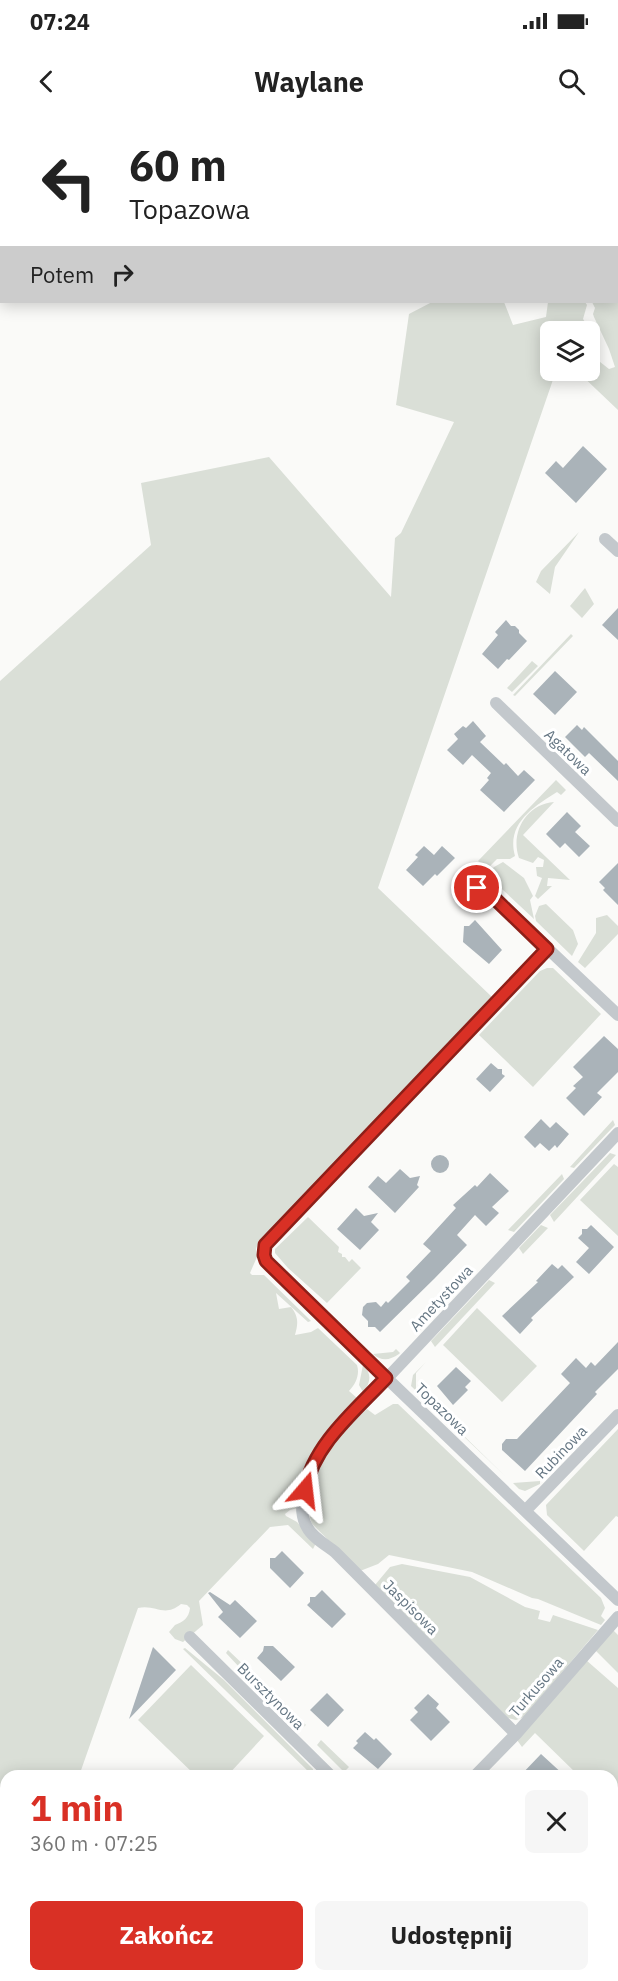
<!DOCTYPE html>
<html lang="pl">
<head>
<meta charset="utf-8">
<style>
  :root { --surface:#fff; --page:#f6f6f6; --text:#222; --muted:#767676; --accent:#d93025 }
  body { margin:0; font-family:"IBM Plex Sans",sans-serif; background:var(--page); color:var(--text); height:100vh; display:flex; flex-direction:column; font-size:22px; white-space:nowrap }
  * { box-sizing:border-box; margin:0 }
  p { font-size:20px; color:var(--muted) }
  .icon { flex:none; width:33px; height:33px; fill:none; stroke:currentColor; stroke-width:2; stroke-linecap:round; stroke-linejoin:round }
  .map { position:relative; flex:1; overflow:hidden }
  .sheet { position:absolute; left:0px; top:1650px; width:618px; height:212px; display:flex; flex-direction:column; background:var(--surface); border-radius:18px 18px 0 0; box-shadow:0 3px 15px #0003 }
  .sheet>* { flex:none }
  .banner { position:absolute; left:0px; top:0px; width:618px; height:183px; box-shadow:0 3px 15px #0003; background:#fff; color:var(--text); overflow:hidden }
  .buttons { position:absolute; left:540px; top:201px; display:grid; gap:12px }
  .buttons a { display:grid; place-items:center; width:60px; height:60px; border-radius:9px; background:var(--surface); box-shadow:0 3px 15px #0003; font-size:30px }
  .pin { position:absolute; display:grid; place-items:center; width:51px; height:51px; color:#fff; margin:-26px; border:3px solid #fff; border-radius:50%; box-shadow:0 2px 6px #0007 }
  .me { position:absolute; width:66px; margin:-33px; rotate:17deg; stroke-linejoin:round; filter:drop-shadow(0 0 4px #0008) }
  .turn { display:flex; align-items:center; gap:21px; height:126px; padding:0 30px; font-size:27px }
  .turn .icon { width:78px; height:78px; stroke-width:2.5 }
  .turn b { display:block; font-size:42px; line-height:51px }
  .then { display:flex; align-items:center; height:57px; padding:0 30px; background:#0003; gap:12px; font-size:22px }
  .round { display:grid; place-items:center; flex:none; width:63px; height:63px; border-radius:9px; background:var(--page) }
  .head { display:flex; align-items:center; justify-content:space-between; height:102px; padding:0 30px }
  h1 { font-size:36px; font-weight:700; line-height:45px; color:var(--accent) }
  .cta { display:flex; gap:12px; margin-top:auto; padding:12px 30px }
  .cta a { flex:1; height:69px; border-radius:9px; background:var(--accent); color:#fff; font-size:24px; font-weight:700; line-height:69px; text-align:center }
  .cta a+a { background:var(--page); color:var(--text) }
  .status { display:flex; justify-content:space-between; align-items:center; height:42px; padding:0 30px; background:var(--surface); direction:ltr }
  .status svg { height:16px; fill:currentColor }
  header { display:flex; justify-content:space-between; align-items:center; height:78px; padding:0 30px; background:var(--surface); font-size:27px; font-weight:700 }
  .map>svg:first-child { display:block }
</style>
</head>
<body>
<div class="status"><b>07:24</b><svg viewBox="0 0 49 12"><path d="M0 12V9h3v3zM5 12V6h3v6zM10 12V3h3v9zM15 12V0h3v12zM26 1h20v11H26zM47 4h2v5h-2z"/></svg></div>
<header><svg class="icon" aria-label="back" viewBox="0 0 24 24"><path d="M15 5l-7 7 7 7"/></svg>Waylane<svg class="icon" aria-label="search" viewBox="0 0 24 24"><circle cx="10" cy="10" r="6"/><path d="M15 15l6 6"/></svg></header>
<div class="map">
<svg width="618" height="1861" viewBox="0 0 618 1861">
  <rect width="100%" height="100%" fill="#fafaf8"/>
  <!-- built -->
  <path fill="#e8e9e9" d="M12,1856H83L88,1861H10Z"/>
  <!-- green -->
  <path fill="#dadfd7" d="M617,159H618V290L577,251L590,250V234L609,249L615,247L609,229L594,197L593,194L595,188L592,182H616Z
    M432,182H504L513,205L546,197L548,182H585L587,185L583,199L597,219L598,226L596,229L590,228V212H550V250L556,251L378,768L492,877L258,1123L256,1129L257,1137L250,1153L252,1155H264L311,1201L308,1202L276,1173L279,1189L291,1187C299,1197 298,1204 295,1215L311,1212L318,1208L357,1245C360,1254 356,1264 349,1271L357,1278L345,1295L298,1388L290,1390L285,1394L286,1396L297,1402L316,1423L313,1429L288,1405L270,1407L199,1481L203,1505L183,1522L175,1519L169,1512L175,1505C183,1502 189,1498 190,1488L187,1485L181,1484C164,1498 156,1484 138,1488L79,1656H6V1856H13L11,1861H0V561L151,425L141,363L269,337L391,477L395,418L401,413L454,302L396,285L409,194Z
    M579,412L555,447L550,474L536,462L541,451Z
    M585,468L594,484L582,498L570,486Z
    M571,514L573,516L515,576L513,575Z
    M532,541L538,546L512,572L507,568Z
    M556,660L566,670L561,675L557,672C533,687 506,704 515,736L510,739H497L484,752L479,748L481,743L478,741Z
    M554,682L523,715L570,760L548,758L547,766H552L538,779L535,776L542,758L537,756L536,747H543L544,740L538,737L533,743L519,738C510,713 526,684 554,682Z
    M503,742L524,758L533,776L530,780L534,799L487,755L494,747Z
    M546,784L573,810L578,824L572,836L536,801L535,796L539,786Z
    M607,795L618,806V814L585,848L578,842L596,813V798Z
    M547,848H553L601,894L533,967L479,915L540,851Z
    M613,1000L615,1005L574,1048L570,1047Z
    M610,1033L616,1035L554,1102L550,1095Z
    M614,1044L618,1047V1116L580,1080Z
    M562,1054L564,1059L514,1112L508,1110Z
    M308,1097L339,1127L338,1132L342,1134V1137H345L349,1142L352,1139L361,1148L327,1183L288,1148L275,1133V1129Z
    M541,1105L548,1108L523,1134L519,1128Z
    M489,1160L495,1163L435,1227L431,1221Z
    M441,1182L443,1187L421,1210L416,1208Z
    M477,1188L537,1246L502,1282L443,1225Z
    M396,1229L400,1233L399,1234C390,1240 382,1242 373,1234L393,1232Z
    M426,1242L416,1253V1269L506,1357L411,1266L413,1255Z
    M363,1245C372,1253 371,1263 363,1272L359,1265Z
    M393,1284H398L601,1478L605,1488L601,1496L605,1500L601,1505L538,1479L532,1478L472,1452L389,1435L378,1444L360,1451L312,1404C298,1369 327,1323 353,1300C358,1296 363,1293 367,1289L375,1295Z
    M618,1309V1397L616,1396L584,1431L547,1395L546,1385Z
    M540,1361V1364L525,1371L519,1369L513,1363Z
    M402,1444L470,1457L525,1487L540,1491L538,1499L550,1502L553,1495L598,1510L524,1597L516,1600L508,1598L375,1465L390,1447Z
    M613,1510L618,1515V1553L595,1530Z
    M185,1528L224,1560L313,1649V1656L183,1529Z
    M228,1530L248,1549L247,1554L254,1559L257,1558L259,1559L255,1564L226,1533Z
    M586,1540L618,1568V1695L612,1689V1656H579L535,1613L522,1627L517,1620Z
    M191,1545L264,1616L227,1656H196L138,1600Z
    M279,1578L306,1605L301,1609L274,1583Z
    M321,1620L349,1647L344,1652L317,1625Z
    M612,1705L618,1711V1727L612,1734Z
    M83,1856H175L181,1861H88Z"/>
  <!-- building -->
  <path fill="#aab3b9" d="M583,326L607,349L576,383L545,353L556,341L563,348Z
    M618,488V520L602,505Z
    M506,500L511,506H515L519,510V513L527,521L509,540L507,539L498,549L482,534L498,515L495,512Z
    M555,551L577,572L555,595L533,574Z
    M473,601L486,616L480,622L504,645L506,643L518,656L524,650L535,660L504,692L480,670L489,660L487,658L491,653L472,635L463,645L447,630L458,619L454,614L463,606L466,608Z
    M577,605L582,610L584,607L618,641V661L589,633L585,637L565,617Z
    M567,692L581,706L575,712L590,726L579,737L565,723L560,728L546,714Z
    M424,726L434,735L442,726L455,738L437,756L435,754L423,766L406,750L418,737L415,735Z
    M618,743V785L603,770L605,768L599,762Z
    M475,800L502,830L489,844L463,822L464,806H469Z
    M604,916L618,929V952L597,973L602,977L584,996L566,978L576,968L573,966L583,957L573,947Z
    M491,943L498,949H502V954L505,956L490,972L476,959Z
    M541,999L550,1008L556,1002L569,1014L557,1028L555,1025L549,1031L540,1023L535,1028L524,1017Z
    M431 1044a9 9 0 1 1 18 0a9 9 0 1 1-18 0Z
    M400,1049L410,1058L420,1056L417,1065L419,1067L395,1093L368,1067L378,1056L386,1063Z
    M490,1053L509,1071L492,1087L499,1093L486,1106L475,1095L457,1115L467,1125L435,1158L380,1212L375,1207H368V1201L362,1195L363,1187L367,1183L376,1182L381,1187L386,1181L388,1183L410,1161L406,1157L431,1131L423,1124L456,1088L453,1085L475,1065L477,1067Z
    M356,1088L364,1096L378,1093L371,1102L379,1110L360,1130L337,1109Z
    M591,1105L614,1127L589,1154L576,1142L589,1128L578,1118L582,1114V1109H587Z
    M552,1144L558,1149L562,1145L574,1157L531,1198L533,1200L520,1214L502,1196L538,1162L536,1161Z
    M618,1222V1249L595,1272L597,1274L525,1351L502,1330V1324L506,1319H517L570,1263L561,1254L576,1238L586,1248L591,1242L595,1246Z
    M456,1247L471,1261L465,1267L468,1270L453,1285L437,1266Z
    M282,1431L304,1453L290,1468L270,1448V1438H275Z
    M322,1470L346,1494L332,1508L307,1485L310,1482V1477H315Z
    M210,1472L230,1485L235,1480L257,1501L240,1518L218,1497L223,1492L208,1473Z
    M264,1526H273L295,1547L281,1561L257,1538L263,1531Z
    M153,1527L176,1550L129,1599Z
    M327,1573L344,1590L328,1607L310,1590Z
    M428,1574L439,1584L436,1588L450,1602L431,1621L410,1600L418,1592L414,1588Z
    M365,1612L374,1620L376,1618L392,1634L378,1649L353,1628L358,1623L356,1621Z
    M541,1634L565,1656H520Z"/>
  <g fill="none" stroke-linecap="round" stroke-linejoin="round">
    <!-- street -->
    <path stroke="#c3c8cc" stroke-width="12" d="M605,419L618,431
      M496,583L618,701
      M477,768L490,774L618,895
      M547,829L268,1120C261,1131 263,1139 272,1148L618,1480
      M526,1390L618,1295
      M190,1517L331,1656
      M516,1614L335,1432C326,1425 312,1417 307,1407C293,1383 312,1342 327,1322L618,1013
      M475,1656L516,1614L618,1497
      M612,1839L618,1833
      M400,1856L406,1861
      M531,1856L536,1861
      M278,1861L284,1856
      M591,1861L596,1856"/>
  </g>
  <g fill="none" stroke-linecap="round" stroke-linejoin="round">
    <!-- route casing -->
    <g stroke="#8d1f18" stroke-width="15">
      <path id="route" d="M305,1370C313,1325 356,1290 386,1258L266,1141L264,1135L265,1125L547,829L490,774L477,768"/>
    </g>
    <!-- route -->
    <use href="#route" stroke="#d93025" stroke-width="10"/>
  </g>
  <g text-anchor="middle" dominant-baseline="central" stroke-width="6" stroke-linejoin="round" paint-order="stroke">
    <!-- street labels -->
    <g font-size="15" fill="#657683" stroke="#fff">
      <text transform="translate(568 632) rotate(44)">Agatowa</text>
      <text transform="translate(441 1178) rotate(-47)">Ametystowa</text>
      <text transform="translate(442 1289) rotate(44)">Topazowa</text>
      <text transform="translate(561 1332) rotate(-46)">Rubinowa</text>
      <text transform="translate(411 1487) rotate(45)">Jaspisowa</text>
      <text transform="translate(536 1567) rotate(-49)">Turkusowa</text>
      <text transform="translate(271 1576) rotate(45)">Bursztynowa</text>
    </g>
  </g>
</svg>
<div class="buttons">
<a><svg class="icon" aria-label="layers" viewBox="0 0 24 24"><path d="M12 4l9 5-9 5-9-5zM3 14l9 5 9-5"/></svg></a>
</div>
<div class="pin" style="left:477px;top:768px;background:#d93025"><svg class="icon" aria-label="arrive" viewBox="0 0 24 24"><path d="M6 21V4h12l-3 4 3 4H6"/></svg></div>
<svg class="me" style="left:305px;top:1370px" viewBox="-20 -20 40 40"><path d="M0-17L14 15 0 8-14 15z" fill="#d93025" stroke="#fff" stroke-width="4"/></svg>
<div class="banner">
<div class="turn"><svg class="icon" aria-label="left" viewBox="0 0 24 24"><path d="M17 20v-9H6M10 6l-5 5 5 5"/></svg><div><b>60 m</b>Topazowa</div></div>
<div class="then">Potem<svg class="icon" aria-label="right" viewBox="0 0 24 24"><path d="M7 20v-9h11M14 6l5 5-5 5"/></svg></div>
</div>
<section class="sheet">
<div class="head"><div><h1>1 min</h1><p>360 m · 07:25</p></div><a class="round"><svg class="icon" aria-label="close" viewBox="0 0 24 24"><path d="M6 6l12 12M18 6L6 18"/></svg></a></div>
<div class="cta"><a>Zakończ</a><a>Udostępnij</a></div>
</section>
</div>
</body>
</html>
